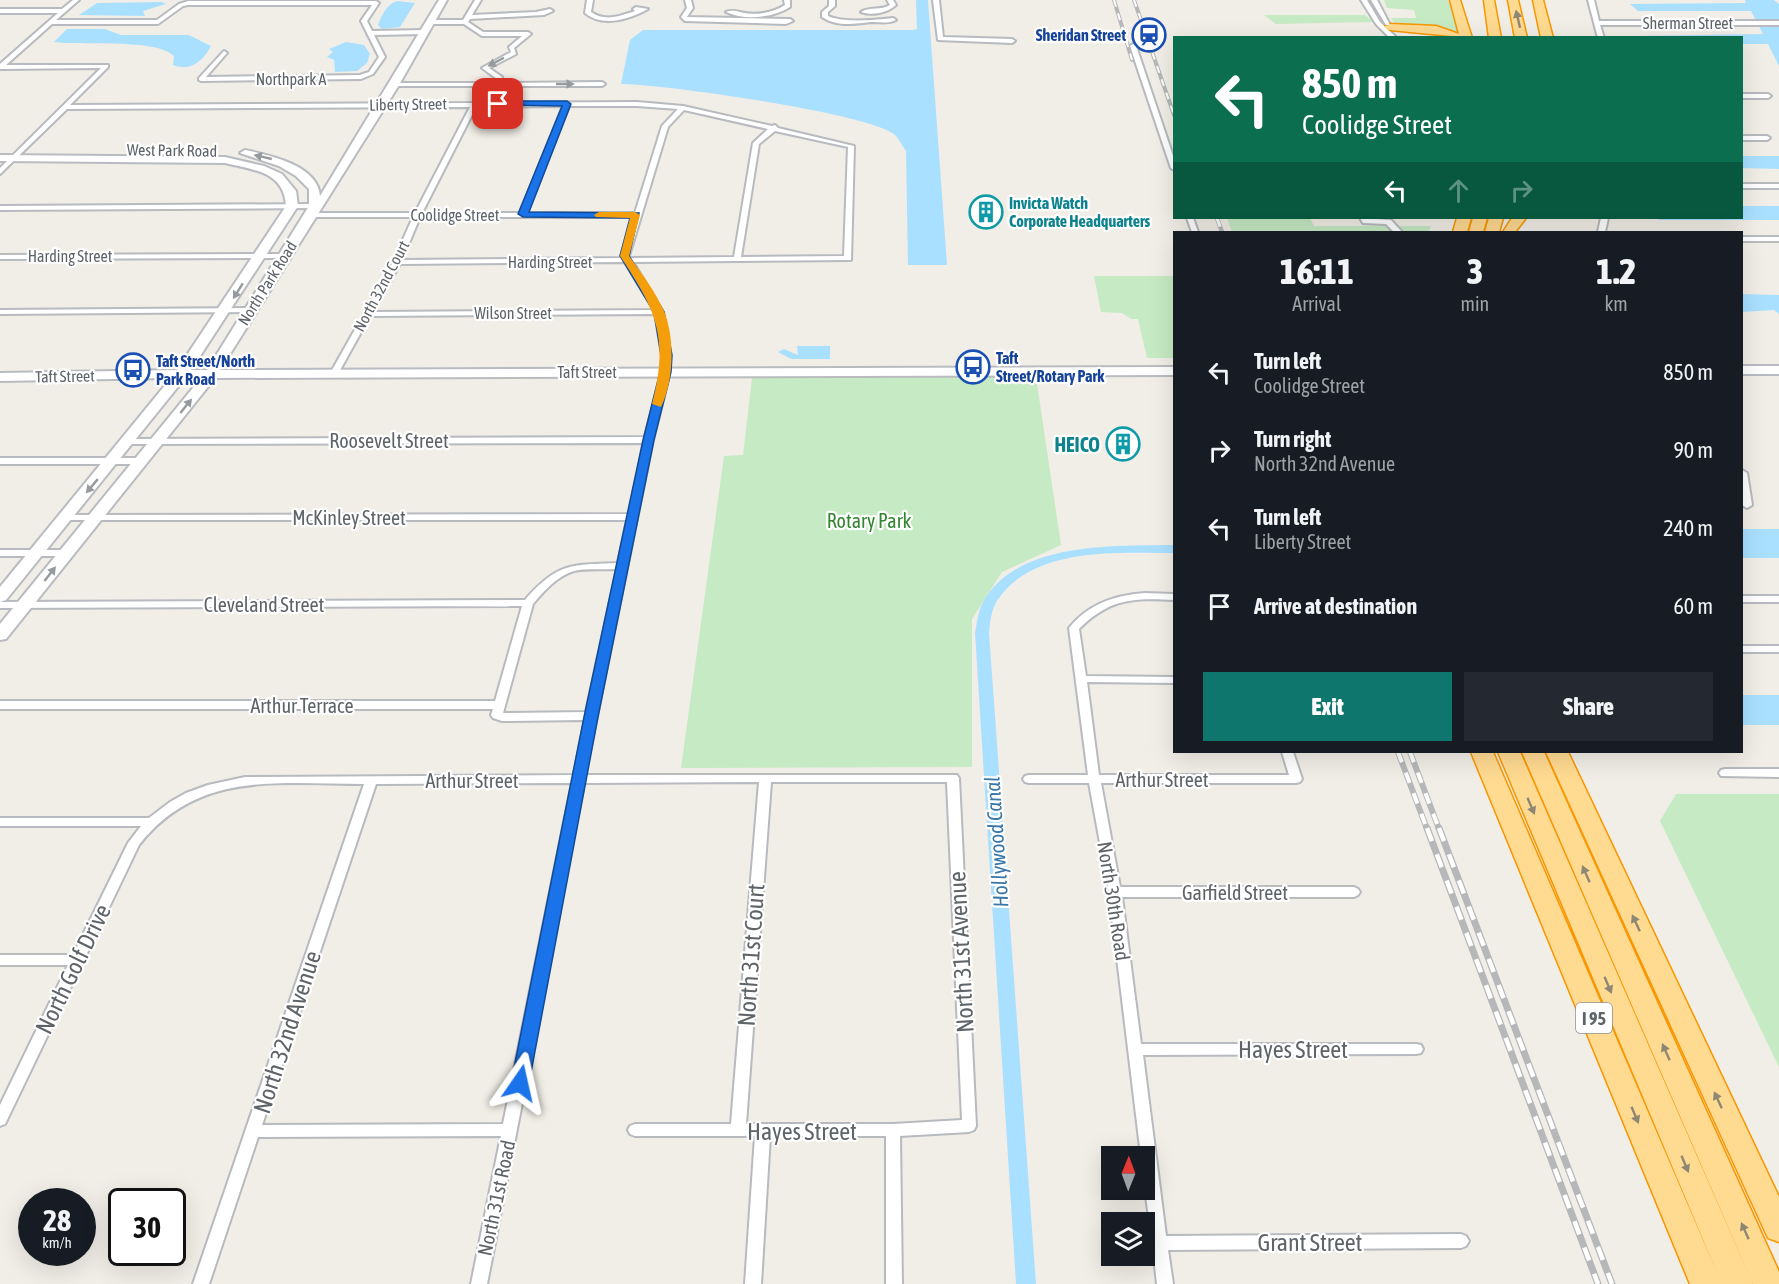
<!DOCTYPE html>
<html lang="en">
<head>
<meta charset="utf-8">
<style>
  :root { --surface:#171b24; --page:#242831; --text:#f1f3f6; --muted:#9ea1a6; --accent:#0f766e }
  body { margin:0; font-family:"Asap Condensed",sans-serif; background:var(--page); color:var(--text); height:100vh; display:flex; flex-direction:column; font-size:22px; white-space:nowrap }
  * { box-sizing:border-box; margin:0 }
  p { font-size:20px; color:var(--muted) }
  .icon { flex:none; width:33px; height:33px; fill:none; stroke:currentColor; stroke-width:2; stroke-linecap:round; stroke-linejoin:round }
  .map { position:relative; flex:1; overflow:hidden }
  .sheet { position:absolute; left:1173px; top:231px; width:570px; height:522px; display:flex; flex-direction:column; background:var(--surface); border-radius:0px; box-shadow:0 6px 24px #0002 }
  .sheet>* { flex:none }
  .guide { position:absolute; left:1173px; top:36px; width:570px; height:183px; border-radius:0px; box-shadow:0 6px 24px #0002; background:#0b6e4f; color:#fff; overflow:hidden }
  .needle { width:39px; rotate:1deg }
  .fabs { position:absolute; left:1101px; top:1146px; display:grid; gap:12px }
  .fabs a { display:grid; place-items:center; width:54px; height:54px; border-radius:0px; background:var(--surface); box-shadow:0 6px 24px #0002; font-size:30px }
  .speed { position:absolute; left:18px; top:1188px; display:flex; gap:12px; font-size:30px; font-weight:700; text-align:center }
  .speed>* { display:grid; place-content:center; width:78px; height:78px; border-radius:50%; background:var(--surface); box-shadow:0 6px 24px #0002; line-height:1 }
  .speed small { font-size:15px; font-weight:400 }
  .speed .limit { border:3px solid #111; border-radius:9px; background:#fff; color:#111 }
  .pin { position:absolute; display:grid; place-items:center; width:51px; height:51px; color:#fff; margin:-26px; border-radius:12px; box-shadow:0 3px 9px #0006 }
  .me { position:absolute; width:66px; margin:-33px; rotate:11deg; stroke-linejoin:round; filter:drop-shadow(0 0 4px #0008) }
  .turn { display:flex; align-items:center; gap:21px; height:126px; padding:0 30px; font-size:27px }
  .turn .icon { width:78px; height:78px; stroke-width:2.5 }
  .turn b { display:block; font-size:42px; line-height:51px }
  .lanes { display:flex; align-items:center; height:57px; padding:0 30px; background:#0003; justify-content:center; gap:30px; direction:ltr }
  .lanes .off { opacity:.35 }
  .eta { display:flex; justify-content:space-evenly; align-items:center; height:102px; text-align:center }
  .eta b { font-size:36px; font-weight:800; line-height:42px }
  .primary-button { display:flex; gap:12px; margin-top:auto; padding:12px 30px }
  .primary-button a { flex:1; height:69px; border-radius:0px; background:var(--accent); color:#fff; font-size:24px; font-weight:800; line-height:69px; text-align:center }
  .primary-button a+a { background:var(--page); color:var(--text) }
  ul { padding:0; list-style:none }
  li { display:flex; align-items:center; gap:18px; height:78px; padding:0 30px }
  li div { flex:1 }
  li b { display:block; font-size:22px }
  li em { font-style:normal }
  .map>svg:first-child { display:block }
</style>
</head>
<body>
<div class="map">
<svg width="1779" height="1284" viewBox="0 0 1779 1284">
  <rect width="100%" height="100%" fill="#f1eee7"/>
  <!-- green -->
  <path fill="#c6eac3" d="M1384,0H1447L1450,3L1460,33L1395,24L1391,18H1416L1414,10L1387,8Z
    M1264,15H1365L1374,22L1276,24Z
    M1227,218H1310L1314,226H1431L1429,232H1232Z
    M1094,276H1174V358H1147L1138,319H1131L1122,313L1101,312Z
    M1036,377L1061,545L1002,572L972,619V767L681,768L724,456L743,455L752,378Z
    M1676,794H1779V1067L1660,821Z"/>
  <!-- water -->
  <path fill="#aae0ff" d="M916,0H928L947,265H908L906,151C903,147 898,138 896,136C874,113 659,84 621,84L630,40L643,30H913L917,29Z
    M1745,0H1774L1779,4V66L1768,44H1742V38L1636,36L1763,34L1751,11H1638L1630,4L1746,3Z
    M397,1L415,3L400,27L382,29L378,25C381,16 387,4 397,1Z
    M162,2L166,4L143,11L145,16L79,15L97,3Z
    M67,29H105L121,35H189L211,46C203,61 191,72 173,65L174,56C156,38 81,46 54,42Z
    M346,42L364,45L370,54L367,63L357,71L335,72L334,60L327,57L333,52L329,49Z
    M1742,156H1779V169L1742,168Z
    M1742,206H1779V220H1659L1657,218H1742Z
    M1742,294L1779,295V314L1774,310L1742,312Z
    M797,346H830V359H791L778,352L784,349L798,355Z
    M1742,529H1779V558H1742Z
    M1742,695H1779V725H1742Z"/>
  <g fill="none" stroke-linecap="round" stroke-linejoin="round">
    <!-- canal -->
    <path fill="#aae0ff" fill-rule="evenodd" d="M1174,545V553C1117,553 1033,546 997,601C991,610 990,623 989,633L1036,1284H1016L975,633C977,623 978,611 983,602C1017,541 1115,546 1174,545Z"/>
    <!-- street casing -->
    <g stroke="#b7babe" stroke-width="4">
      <path id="street" d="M73,0H79L56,20H157L179,4L188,1H376L379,3L367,21L372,31L425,30L428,32L425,34L374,35L385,57L373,74L361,79L201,81L199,80V78L224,51L227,53L206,77L360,75L369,72L379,57L361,21L372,5H188L183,6L158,24H52L6,65H108V67L70,105L472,103L475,101L478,103L637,102L683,106L772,126L775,125L778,128L854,146L851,260L633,262L663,312L670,355V372L653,440L585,775H957L959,778L976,1126L974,1130L969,1132L900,1136L902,1284H886V1136H770L761,1284H745L755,1136H635L630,1134L628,1130L630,1126L635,1124H731L759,782L584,783L487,1284H471L501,1136L258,1137L209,1284H193L364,784C279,784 198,770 139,845L7,1120L5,1124L0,1126V1105L68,965H0V955H73L128,843L141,826H0V818H149L170,802L186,793L208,785L245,777L574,775L585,720L502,721L493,718L491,715L493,709H0V701H495L522,606L0,608V602L525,600C558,562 572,565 618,563L627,520H66L63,519L61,517L63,515L629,514L644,443L128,444L124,441L125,439L645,437L662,372V355L655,314L370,316L339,372L335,375L332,374L331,372L393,262L413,217H310L306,215L310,213H415L470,107L67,109L0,174V168L101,68L0,69V64L58,13H0V9H62ZM563,106L520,213H422L476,107ZM569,106H637L678,109L662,126L635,213H527ZM684,110L768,129L753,143L734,257L630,258L629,256L668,127ZM775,131L848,147L844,256L741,257L759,144ZM420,217H633L621,256L622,258L402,260ZM625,262L654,310L373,312L400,264ZM617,569L586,712L503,713L533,604C544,591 557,576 574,571C586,568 604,570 617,569ZM771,782H947L962,1120L893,1124H746ZM572,783L503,1124L262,1125L376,784Z
        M475,0H481L472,15L536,12L550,9L553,11L544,15L470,19L468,22L483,32H528L531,34L514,48L516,54L489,68L502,77V83L602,82L605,84L602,86H392V84L394,83H495L497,79L482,68L511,52L509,47L522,36H482L464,24H431L428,22L431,20H463Z
        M587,0H593L591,12C605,22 620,16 635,11L633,9L636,7L648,9C630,19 603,28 585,13Z
        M685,0H691L693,8L687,17L790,19L793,21L786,24L685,21L681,17L687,8Z
        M784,0H790V7C772,18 745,21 726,12C732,10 735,11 740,12C754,16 773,13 785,5Z
        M829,0H835V6L828,12V16C843,23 876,20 893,18L896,20C888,24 880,22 871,22C854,24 837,27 822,17V12L829,6Z
        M887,0H893L896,5C887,13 872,16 861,12C870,6 881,11 890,5Z
        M933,0H939L943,37L1012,39L1015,41L1012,43L938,40Z
        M1361,0H1367L1380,22L1397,38H1390L1376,24Z
        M1371,0H1377L1390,25H1386Z
        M1588,0H1594L1599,21H1779V25H1600L1604,38H1598Z
        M1133,44L1136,46L1174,159V170L1171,168L1130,46Z
        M1742,94H1768L1771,96L1768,98H1742Z
        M1742,136H1767L1770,138L1767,140H1742Z
        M1742,184H1779V188H1742Z
        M315,204H318V208L0,210V206Z
        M1187,218H1193L1198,232H1192Z
        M1360,218L1391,220L1402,232H1394L1386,224L1363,223Z
        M1601,218H1608L1605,232H1598Z
        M1742,237H1779V241H1742Z
        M284,254H287V258L0,259V255Z
        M250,308L254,310L253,312L0,314V310Z
        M0,458H141L146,461L141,464H0Z
        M1742,470L1747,473L1752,505L1747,508L1742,505Z
        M0,550H67L72,553L67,556H0Z
        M1145,593L1174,594V600C1134,598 1110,598 1079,629L1086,676L1174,677V683L1087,682L1099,775H1289L1282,752H1293L1302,779L1300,782L1296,783H1101L1120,887H1354L1358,889L1360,892L1358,895L1354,897H1122L1141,1044H1416L1421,1045L1423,1049L1421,1053L1416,1054L1143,1055L1166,1236L1461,1234L1466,1236L1469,1241L1466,1246L1461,1248L1168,1250L1173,1284H1157L1153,1248L1150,1243L1152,1240L1144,1181V1156H1141L1109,892L1089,783H1029L1025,782L1023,779L1025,776L1029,775H1088L1069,628C1088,604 1115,595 1145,593Z
        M1742,596H1779V602H1742Z
        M1742,646H1779V652H1742Z
        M1725,769H1779V777L1721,776L1719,773L1721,770Z"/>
    </g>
    <!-- secondary casing -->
    <g stroke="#b8bcc1" stroke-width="4">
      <path id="secondary" d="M439,0H447L399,85L220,370L1174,367V375L215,378L6,639L0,640V624L201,378H185L6,600L0,602V587L171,378L0,381V373L177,370L286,206C284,171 253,170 225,163L0,161V155L225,157L264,166L282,174L296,191L298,206L191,370H207L309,206V189L296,176L279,166L240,153L245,150C269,155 318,165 320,196Z
        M1742,366H1779V374H1742Z"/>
    </g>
    <!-- highway casing -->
    <g stroke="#f99700" stroke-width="3">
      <path id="highway" d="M1450,0H1460L1472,38L1390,30L1384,27L1390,24L1436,26L1459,34Z
        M1484,0H1494L1501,38H1489Z
        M1508,0H1518L1527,38H1515Z
        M1533,0H1543L1553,38H1541Z
        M1457,218H1471L1467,232H1453Z
        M1473,218H1487L1483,232H1469Z
        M1489,218H1503L1499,232H1485Z
        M1512,218H1526L1515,232H1503Z
        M1471,752H1493L1718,1275L1498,752H1520L1753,1284H1690Z
        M1522,752H1544L1779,1272V1284H1753Z
        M1546,752H1568L1779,1197V1242L1768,1238Z"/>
    </g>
    <!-- street -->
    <use href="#street" fill="#fff" fill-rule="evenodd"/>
    <!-- secondary -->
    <use href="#secondary" fill="#fff" fill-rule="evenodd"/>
    <!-- highway -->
    <use href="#highway" fill="#ffda91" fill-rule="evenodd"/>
    <!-- rail-far3 casing -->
    <g stroke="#b6b7b8" stroke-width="4">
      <path id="rail-far3" d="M1114,0L1132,60
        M1134,0L1174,115"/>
    </g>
    <!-- rail-far2 casing -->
    <g stroke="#b6b7b8" stroke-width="4.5">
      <path id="rail-far2" d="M1217,218L1222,232"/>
    </g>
    <!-- rail-far1 casing -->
    <g stroke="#b6b7b8" stroke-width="6">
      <path id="rail-far1" d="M1398,752L1427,829
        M1410,752L1439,829"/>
    </g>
    <!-- rail casing -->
    <g stroke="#b6b7b8" stroke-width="7">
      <path id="rail" d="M1427,828L1598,1284
        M1439,828L1612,1284"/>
    </g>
    <!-- rail-far3 -->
    <use href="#rail-far3" stroke="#fff" stroke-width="2" stroke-dasharray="7" stroke-linecap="butt"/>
    <!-- rail-far2 -->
    <use href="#rail-far2" stroke="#fff" stroke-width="3" stroke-dasharray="9" stroke-linecap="butt"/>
    <!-- rail-far1 -->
    <use href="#rail-far1" stroke="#fff" stroke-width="4" stroke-dasharray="11" stroke-linecap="butt"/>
    <!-- rail -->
    <use href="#rail" stroke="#fff" stroke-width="4.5" stroke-dasharray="14" stroke-linecap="butt"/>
  </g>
  <!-- one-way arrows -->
  <defs><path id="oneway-solid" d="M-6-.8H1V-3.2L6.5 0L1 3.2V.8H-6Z" transform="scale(1.5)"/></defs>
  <g fill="#8e8774">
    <use href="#oneway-solid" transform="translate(1518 19) rotate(-103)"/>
    <use href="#oneway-solid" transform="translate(1531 806) rotate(67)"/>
    <use href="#oneway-solid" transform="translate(1586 874) rotate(-114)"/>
    <use href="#oneway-solid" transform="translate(1636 923) rotate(-115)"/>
    <use href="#oneway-solid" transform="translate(1608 985) rotate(67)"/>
    <use href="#oneway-solid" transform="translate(1666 1052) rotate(-114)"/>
    <use href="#oneway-solid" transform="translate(1718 1100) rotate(-115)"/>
    <use href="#oneway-solid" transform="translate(1635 1115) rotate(67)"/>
    <use href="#oneway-solid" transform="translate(1685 1164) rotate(67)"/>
    <use href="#oneway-solid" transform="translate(1745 1231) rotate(-114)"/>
  </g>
  <g fill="#969a9d">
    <use href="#oneway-solid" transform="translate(496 62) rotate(152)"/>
    <use href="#oneway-solid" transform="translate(565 84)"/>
    <use href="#oneway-solid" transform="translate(263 157) rotate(-167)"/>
    <use href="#oneway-solid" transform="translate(238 291) rotate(122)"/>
    <use href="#oneway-solid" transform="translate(186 406) rotate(-51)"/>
    <use href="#oneway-solid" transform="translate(92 486) rotate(130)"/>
    <use href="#oneway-solid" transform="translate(50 574) rotate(-52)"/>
  </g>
  <!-- route -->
  <path fill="#1a73e8" stroke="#114b97" stroke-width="1.5" d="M498,101H567L571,104L529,212L639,213L629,256L664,312L672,355L671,372L654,440L598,717L529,1083L526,1089L520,1091L513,1089L511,1083L584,717L643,440L660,372L661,355L654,312L620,256L630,218L523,217L518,214L562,106L495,105Z"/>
  <!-- slow -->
  <path fill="#f59e0b" d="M599,212H635L640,215L629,256C642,274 655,291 664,311C675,338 674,381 661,407L652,404C669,338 657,311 620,256L630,218L596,217L594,215Z"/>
  <!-- icons -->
  <defs>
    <g id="station-ring" transform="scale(1.725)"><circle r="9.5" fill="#fff" stroke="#1a4fb4" stroke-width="1.5"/><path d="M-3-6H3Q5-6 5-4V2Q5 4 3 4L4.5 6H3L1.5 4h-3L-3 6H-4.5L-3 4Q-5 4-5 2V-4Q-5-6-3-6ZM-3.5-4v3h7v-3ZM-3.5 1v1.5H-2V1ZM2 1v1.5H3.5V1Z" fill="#1a4fb4"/></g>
    <g id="building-ring" transform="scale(1.725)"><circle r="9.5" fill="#fff" stroke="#0f9aa8" stroke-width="1.5"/><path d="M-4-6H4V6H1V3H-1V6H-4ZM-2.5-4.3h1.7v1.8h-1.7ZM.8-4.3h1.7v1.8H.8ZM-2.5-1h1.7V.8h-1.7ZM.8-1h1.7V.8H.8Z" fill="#0f9aa8"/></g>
    <g id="bus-ring" transform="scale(1.725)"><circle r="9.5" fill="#fff" stroke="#1a4fb4" stroke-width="1.5"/><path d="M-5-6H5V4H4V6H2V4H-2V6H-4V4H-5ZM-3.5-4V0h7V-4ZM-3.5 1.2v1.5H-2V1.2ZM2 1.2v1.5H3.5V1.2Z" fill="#1a4fb4"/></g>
  </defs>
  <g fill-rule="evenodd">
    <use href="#station-ring" x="1149" y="35"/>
    <use href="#building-ring" x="986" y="212"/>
    <use href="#bus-ring" x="973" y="367"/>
    <use href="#bus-ring" x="133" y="370"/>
    <use href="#building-ring" x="1123" y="444"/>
  </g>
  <g text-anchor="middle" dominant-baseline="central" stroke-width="4.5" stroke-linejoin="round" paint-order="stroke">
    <!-- far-street labels -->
    <g font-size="16" fill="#5e6468" stroke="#fff">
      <text x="1688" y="23">Sherman Street</text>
      <text x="291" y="79">Northpark A</text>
      <text transform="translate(408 104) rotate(-1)">Liberty Street</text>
      <text transform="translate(172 150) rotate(1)">West Park Road</text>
      <text x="455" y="215">Coolidge Street</text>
      <text x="70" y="256">Harding Street</text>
      <text x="550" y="262">Harding Street</text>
      <text transform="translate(267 283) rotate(-58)">North Park Road</text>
      <text transform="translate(381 286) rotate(-62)">North 32nd Court</text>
      <text x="513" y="313">Wilson Street</text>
      <text x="587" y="372">Taft Street</text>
      <text transform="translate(65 376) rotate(-1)">Taft Street</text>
    </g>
    <!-- far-transit labels -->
    <g font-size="16" font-weight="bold" fill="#164399" stroke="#fff" text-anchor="start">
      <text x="1126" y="35" text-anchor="end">Sheridan Street</text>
      <text x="996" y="358">Taft<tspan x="996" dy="18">Street/Rotary Park</tspan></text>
      <text x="156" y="361">Taft Street/North<tspan x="156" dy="18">Park Road</tspan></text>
    </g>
    <!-- far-culture labels -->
    <g font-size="16" font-weight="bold" fill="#0d838f" stroke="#fff" text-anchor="start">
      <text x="1009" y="203">Invicta Watch<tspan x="1009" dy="18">Corporate Headquarters</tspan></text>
    </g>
    <!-- shield labels -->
    <rect fill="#fff" stroke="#8e9295" stroke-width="1.5" x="1576" y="1003" width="36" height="30" rx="4.5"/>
    <g font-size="18" font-weight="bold" fill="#5e6468">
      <text x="1594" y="1018">I 95</text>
    </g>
    <!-- street labels -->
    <g font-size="20" fill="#5e6468" stroke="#fff">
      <text x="389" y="440">Roosevelt Street</text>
      <text x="349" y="517">McKinley Street</text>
      <text x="264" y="604">Cleveland Street</text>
      <text x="302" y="705">Arthur Terrace</text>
      <text x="1162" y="779">Arthur Street</text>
      <text x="472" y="780">Arthur Street</text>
      <text x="1235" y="892">Garfield Street</text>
      <text transform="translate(1114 901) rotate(81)">North 30th Road</text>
      <text transform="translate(496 1198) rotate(-78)">North 31st Road</text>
    </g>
    <!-- culture labels -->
    <g font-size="20" font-weight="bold" fill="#0d838f" stroke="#fff" text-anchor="end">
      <text x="1100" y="444">HEICO</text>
    </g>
    <!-- park labels -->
    <g font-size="20" fill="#328630" stroke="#fff">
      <text x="869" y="520">Rotary Park</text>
    </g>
    <!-- water labels -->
    <g font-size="21" font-style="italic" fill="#3877a7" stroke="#fff">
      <text transform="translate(996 842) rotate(-94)">Hollywood Canal</text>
    </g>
    <!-- near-street labels -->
    <g font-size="24" fill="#5e6468" stroke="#fff">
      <text transform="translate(961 952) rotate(-93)">North 31st Avenue</text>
      <text transform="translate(751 955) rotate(-86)">North 31st Court</text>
      <text transform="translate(73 969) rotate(-64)">North Golf Drive</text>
      <text transform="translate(287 1032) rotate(-72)">North 32nd Avenue</text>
      <text x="1293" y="1049">Hayes Street</text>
      <text x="802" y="1131">Hayes Street</text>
      <text x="1310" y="1242">Grant Street</text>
    </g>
  </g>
</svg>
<div class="fabs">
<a><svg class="needle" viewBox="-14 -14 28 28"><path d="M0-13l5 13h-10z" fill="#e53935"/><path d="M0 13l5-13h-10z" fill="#9ea1a6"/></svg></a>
<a><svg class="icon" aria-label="layers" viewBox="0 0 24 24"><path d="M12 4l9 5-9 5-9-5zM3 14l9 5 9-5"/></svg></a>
</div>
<div class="speed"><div>28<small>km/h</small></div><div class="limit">30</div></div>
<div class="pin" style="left:498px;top:104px;background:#d93025"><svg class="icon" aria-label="arrive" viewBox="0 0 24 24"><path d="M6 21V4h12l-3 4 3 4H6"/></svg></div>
<svg class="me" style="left:520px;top:1083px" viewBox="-20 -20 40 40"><path d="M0-17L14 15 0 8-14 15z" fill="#1a73e8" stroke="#fff" stroke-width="4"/></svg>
<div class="guide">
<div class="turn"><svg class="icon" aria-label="left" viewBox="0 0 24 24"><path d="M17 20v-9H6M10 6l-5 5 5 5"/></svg><div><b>850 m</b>Coolidge Street</div></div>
<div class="lanes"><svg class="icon" aria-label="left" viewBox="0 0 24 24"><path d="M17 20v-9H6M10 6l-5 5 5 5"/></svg><svg class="icon off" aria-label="ahead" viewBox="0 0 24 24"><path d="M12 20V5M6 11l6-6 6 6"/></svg><svg class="icon off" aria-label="right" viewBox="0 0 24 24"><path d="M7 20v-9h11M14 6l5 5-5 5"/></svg></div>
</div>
<section class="sheet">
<div class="eta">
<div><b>16:11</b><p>Arrival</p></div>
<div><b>3</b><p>min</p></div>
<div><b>1.2</b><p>km</p></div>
</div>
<ul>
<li><svg class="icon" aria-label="left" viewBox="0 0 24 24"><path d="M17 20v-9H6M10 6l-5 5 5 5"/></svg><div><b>Turn left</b><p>Coolidge Street</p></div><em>850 m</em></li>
<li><svg class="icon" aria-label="right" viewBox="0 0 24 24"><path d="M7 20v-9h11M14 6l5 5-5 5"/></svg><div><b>Turn right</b><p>North 32nd Avenue</p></div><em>90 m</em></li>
<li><svg class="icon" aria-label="left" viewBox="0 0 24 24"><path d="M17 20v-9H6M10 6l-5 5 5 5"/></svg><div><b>Turn left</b><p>Liberty Street</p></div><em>240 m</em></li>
<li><svg class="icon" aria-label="arrive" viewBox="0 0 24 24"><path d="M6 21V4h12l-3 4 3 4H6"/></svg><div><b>Arrive at destination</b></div><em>60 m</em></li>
</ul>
<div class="primary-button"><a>Exit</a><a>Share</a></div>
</section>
</div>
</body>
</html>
